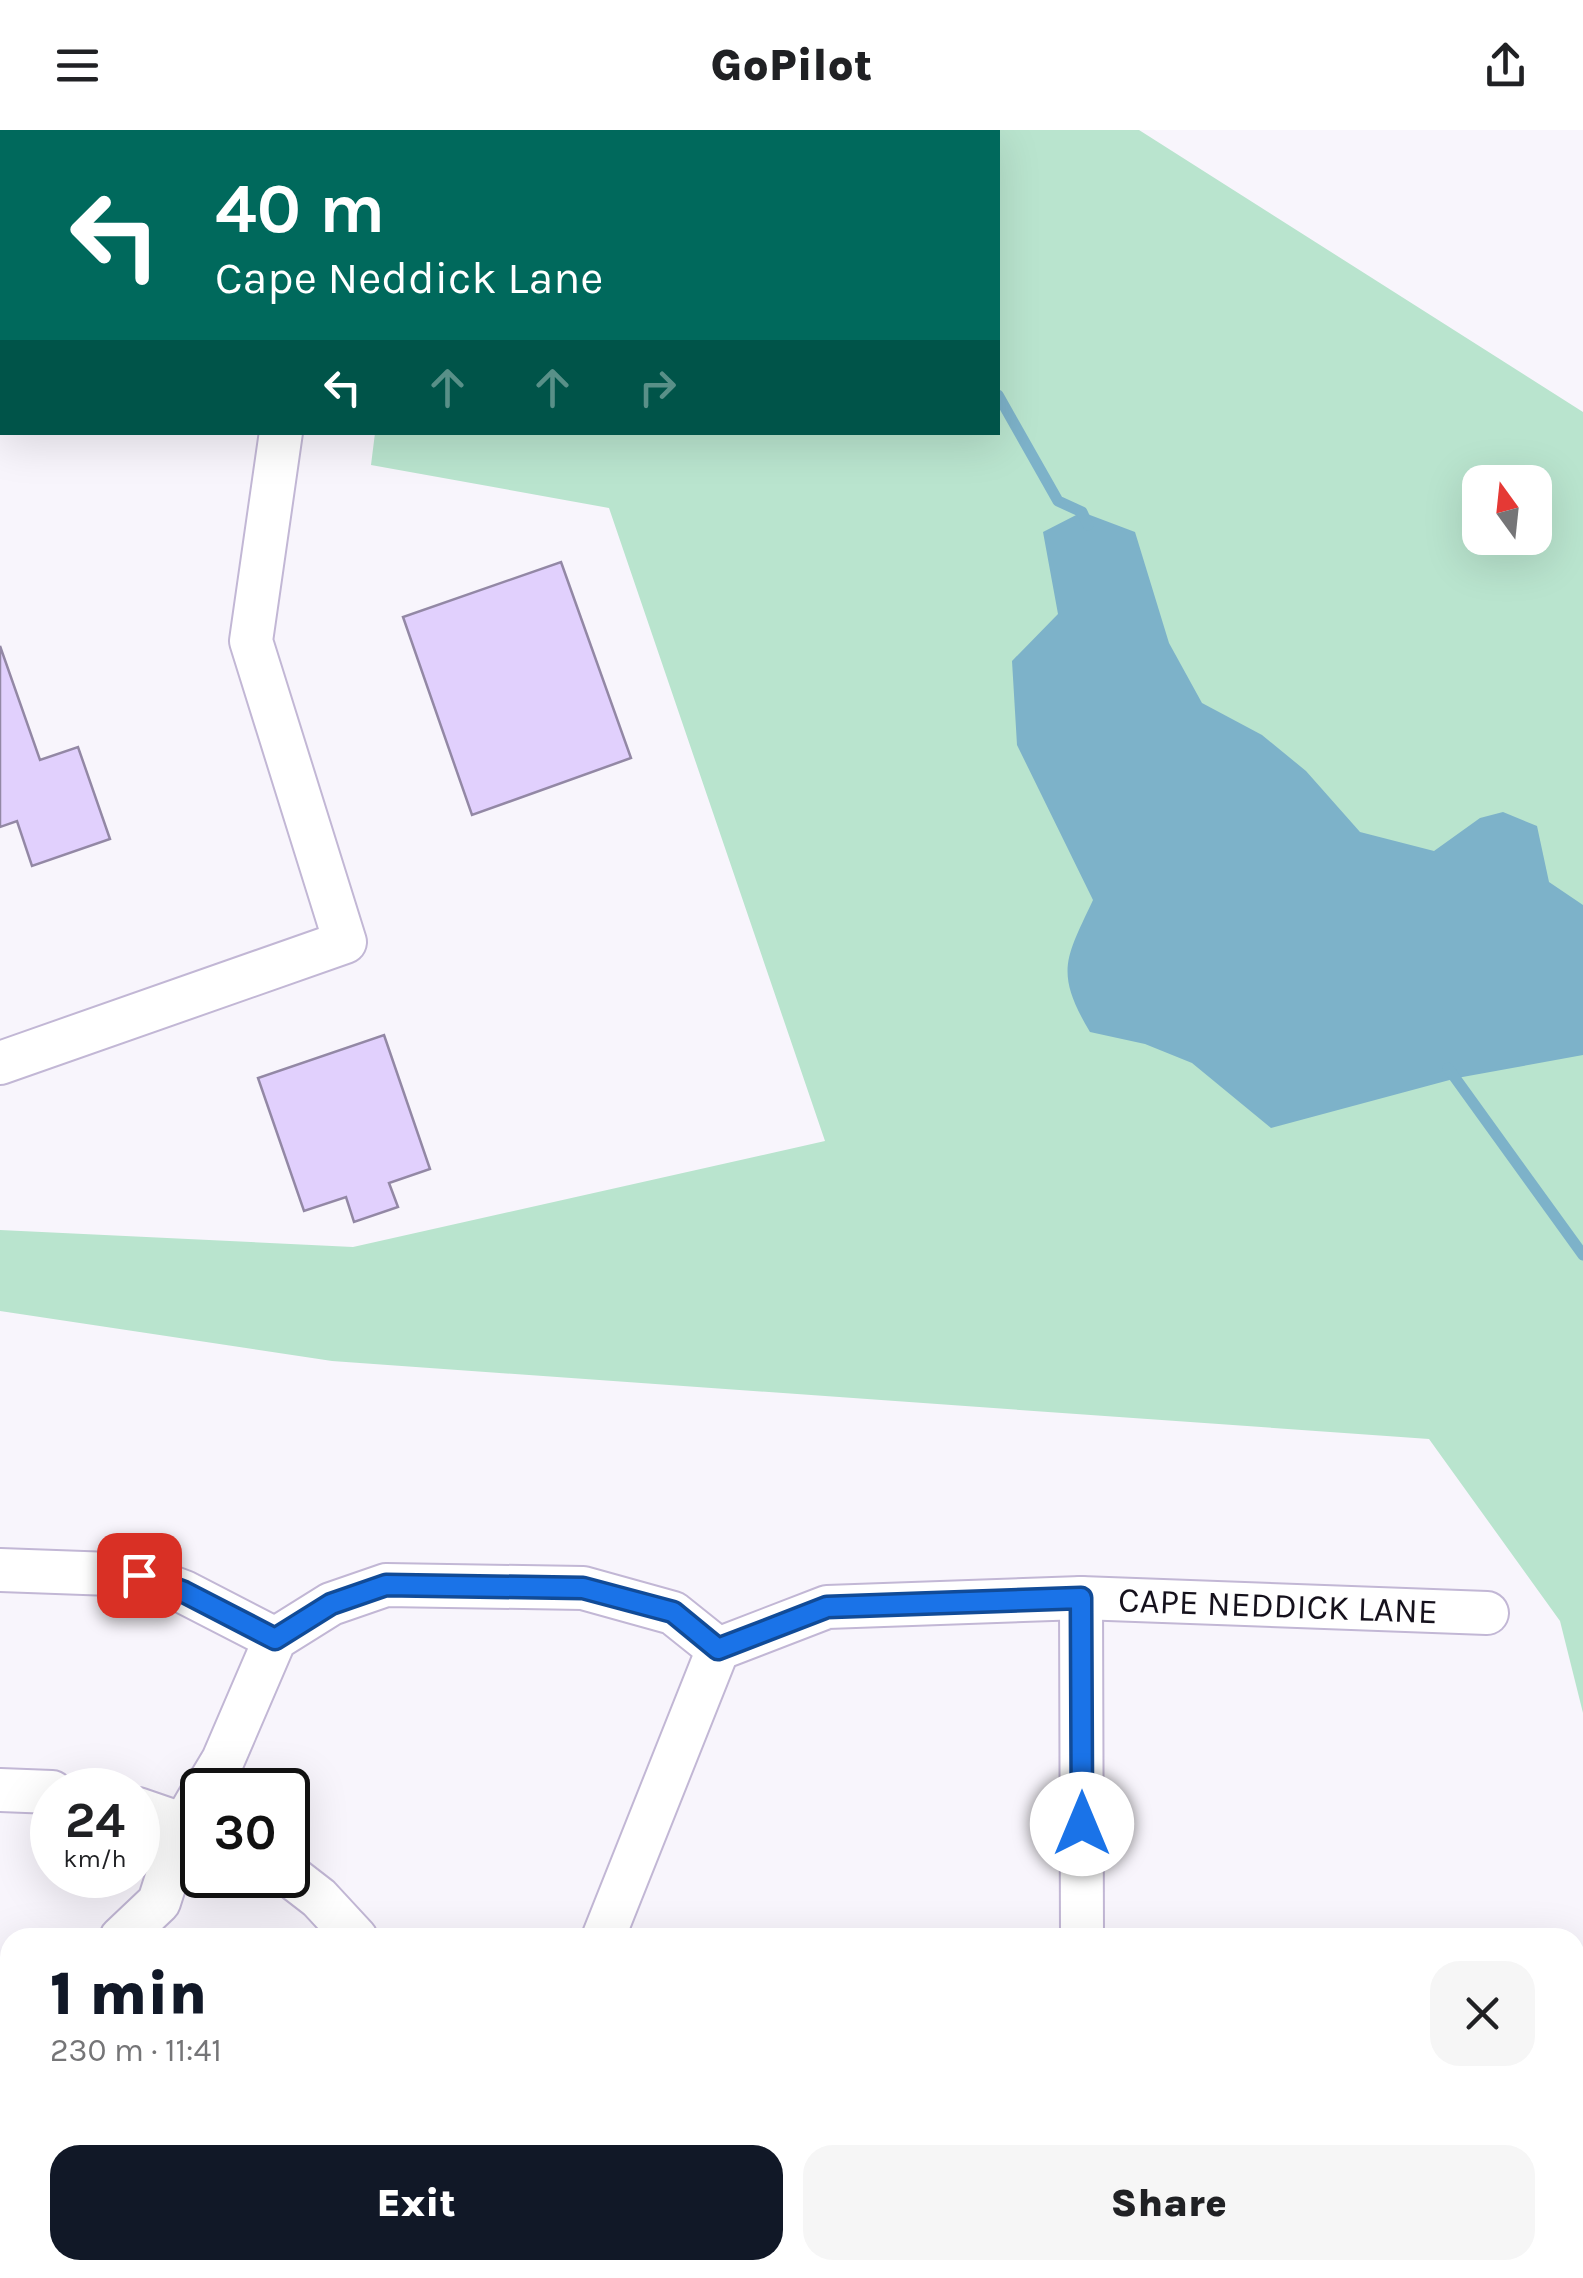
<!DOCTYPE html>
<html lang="en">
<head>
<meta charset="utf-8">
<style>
  :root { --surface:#fff; --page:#f6f6f6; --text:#202124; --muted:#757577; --accent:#111827 }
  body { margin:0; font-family:Karla,sans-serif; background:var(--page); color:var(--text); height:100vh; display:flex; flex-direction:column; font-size:38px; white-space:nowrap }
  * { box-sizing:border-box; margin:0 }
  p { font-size:32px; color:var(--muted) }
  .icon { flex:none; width:55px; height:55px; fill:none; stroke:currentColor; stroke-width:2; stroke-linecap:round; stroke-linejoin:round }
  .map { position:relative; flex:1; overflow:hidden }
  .drawer { position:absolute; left:0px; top:1798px; width:1585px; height:352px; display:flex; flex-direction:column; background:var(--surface); border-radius:30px 30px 0 0; box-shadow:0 10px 40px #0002 }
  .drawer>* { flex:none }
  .banner { position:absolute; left:0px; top:0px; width:1000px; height:305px; box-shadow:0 10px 40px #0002; background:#00695c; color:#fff; overflow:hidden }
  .needle { width:65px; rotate:345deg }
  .controls { position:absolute; left:1462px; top:335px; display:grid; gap:20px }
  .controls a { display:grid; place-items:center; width:90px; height:90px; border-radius:20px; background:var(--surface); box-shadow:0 10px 40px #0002; font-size:50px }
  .speed { position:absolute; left:30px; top:1638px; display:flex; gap:20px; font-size:50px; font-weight:700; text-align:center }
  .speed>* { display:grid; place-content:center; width:130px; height:130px; border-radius:50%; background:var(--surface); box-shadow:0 10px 40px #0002; line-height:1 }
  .speed small { font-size:25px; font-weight:400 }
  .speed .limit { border:5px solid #111; border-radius:15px; background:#fff; color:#111 }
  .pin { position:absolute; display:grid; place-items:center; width:85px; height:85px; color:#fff; margin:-42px; border-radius:20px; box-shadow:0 5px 15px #0006 }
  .me { position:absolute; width:110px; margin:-55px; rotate:0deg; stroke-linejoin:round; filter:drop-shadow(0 0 8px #0008) }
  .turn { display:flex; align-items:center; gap:35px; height:210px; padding:0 50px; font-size:45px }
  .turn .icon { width:130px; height:130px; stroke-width:2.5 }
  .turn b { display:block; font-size:70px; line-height:85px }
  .lanes { display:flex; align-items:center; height:95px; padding:0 50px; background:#0003; justify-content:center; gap:50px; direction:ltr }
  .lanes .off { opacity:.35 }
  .round { display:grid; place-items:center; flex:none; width:105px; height:105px; border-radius:30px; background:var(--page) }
  .summary { display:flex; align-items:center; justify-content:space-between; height:170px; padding:0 50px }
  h1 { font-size:60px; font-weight:800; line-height:75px; color:var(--accent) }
  .action { display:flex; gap:20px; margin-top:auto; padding:20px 50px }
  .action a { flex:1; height:115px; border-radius:30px; background:var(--accent); color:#fff; font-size:40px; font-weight:800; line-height:115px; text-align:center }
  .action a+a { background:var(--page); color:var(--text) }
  header { display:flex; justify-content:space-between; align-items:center; height:130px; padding:0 50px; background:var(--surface); font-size:45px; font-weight:800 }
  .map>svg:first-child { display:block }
</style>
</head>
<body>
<header><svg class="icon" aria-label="menu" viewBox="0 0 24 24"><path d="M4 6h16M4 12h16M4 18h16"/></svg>GoPilot<svg class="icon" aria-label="share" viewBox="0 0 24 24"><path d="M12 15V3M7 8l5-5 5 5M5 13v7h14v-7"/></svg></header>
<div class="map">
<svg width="1583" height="2148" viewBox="0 0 1583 2148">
  <rect width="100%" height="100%" fill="#f8f5fc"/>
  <!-- green -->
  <path fill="#b9e4ce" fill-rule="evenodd" d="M411,0H1139L1583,282V1583L1560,1491L1429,1309L332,1231L0,1181V1100L353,1117L825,1011L609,378L371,335L375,303L998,302V2H411ZM1480,352H1535V408H1480Z
    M1583,1860V2148H1069L1068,2140H1575V1862Z"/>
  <!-- water -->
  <path fill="#7db2c9" d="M1082,382L1135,402L1169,513L1202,573L1262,605L1306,641L1360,702L1434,721L1480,688L1503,682L1537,696L1549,752L1583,775V925L1457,948L1271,998L1192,933L1145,914L1090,902C1054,842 1066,828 1093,770L1017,615L1012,531L1058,484L1043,402Z"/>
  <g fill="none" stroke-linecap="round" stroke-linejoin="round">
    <!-- stream -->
    <path stroke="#7db2c9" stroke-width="11" d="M880,0L881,2
      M998,265L1058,371L1082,382L1088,395
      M1448,938L1583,1125"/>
  </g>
  <!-- building -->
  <path fill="#e1d0fd" stroke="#9388a5" stroke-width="2.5" d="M561,432L631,628L472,685L403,487Z
    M0,516L40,630L78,617L110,709L32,736L17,691L0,697Z
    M384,905L430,1039L389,1053L398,1077L354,1092L346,1067L304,1081L258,948Z"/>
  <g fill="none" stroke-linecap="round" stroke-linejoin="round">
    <!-- minor casing -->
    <g stroke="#c2b7d5" stroke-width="46">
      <g id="minor">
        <path d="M309,2V0"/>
        <path d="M0,100H2"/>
        <path d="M0,218L2,217"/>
        <path d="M0,933L345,812L251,511L281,302"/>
        <path d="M0,1440L139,1445L184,1462L275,1509"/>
        <path d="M1081,1468L1082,1808"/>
        <path id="s1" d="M718,1519L827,1477L1081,1468L1487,1483"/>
        <path d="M0,1660L52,1662"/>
        <path d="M205,1660L223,1630L275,1509L331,1474L386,1455L583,1458L673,1483L718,1519"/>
        <path d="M138,1679L202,1701"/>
        <path d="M288,1744L319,1768L356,1808"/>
        <path d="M121,1808L159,1772L184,1694L202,1663"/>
        <path d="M603,1808L718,1519"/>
        <path d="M0,1859L10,1857"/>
        <path d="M65,2140L66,2148"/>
        <path d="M494,2140L496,2148"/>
        <path d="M786,2140L787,2148"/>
      </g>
    </g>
    <!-- minor -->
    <use href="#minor" stroke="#fff" stroke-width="42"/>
  </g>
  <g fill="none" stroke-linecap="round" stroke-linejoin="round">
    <!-- route casing -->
    <g stroke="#114b97" stroke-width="25">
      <path id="route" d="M139,1445L184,1462L275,1509L331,1474L386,1455L583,1458L673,1482L718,1519L827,1477L1081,1468L1082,1694"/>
    </g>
    <!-- route -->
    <use href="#route" stroke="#1a73e8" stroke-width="18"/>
  </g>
  <g text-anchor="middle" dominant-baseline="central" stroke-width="8" stroke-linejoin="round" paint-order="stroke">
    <!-- street labels -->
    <g font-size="35" fill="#15111c" stroke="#f8f5fc">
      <text stroke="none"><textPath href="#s1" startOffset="568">CAPE NEDDICK LANE</textPath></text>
    </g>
  </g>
</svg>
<div class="controls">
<a><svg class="needle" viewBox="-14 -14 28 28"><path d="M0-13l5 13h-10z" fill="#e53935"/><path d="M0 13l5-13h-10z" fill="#757577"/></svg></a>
</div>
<div class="speed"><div>24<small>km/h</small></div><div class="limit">30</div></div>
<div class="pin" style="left:139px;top:1445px;background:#d93025"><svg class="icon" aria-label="arrive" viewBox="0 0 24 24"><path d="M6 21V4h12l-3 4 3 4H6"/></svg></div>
<svg class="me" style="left:1082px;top:1694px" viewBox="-20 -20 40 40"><circle r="19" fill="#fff"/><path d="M0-13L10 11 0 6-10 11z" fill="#1a73e8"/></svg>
<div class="banner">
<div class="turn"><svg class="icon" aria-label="left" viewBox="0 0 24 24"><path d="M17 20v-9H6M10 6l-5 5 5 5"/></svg><div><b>40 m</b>Cape Neddick Lane</div></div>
<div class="lanes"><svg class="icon" aria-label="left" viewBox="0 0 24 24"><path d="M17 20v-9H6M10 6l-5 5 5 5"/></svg><svg class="icon off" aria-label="ahead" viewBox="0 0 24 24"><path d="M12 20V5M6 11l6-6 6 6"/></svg><svg class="icon off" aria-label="ahead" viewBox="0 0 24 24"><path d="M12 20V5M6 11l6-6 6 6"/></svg><svg class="icon off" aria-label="right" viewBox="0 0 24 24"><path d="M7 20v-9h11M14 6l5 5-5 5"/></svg></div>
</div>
<section class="drawer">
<div class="summary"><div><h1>1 min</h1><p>230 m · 11:41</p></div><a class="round"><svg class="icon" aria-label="close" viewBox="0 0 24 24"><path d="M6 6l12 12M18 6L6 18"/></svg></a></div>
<div class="action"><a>Exit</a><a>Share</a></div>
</section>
</div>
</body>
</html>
